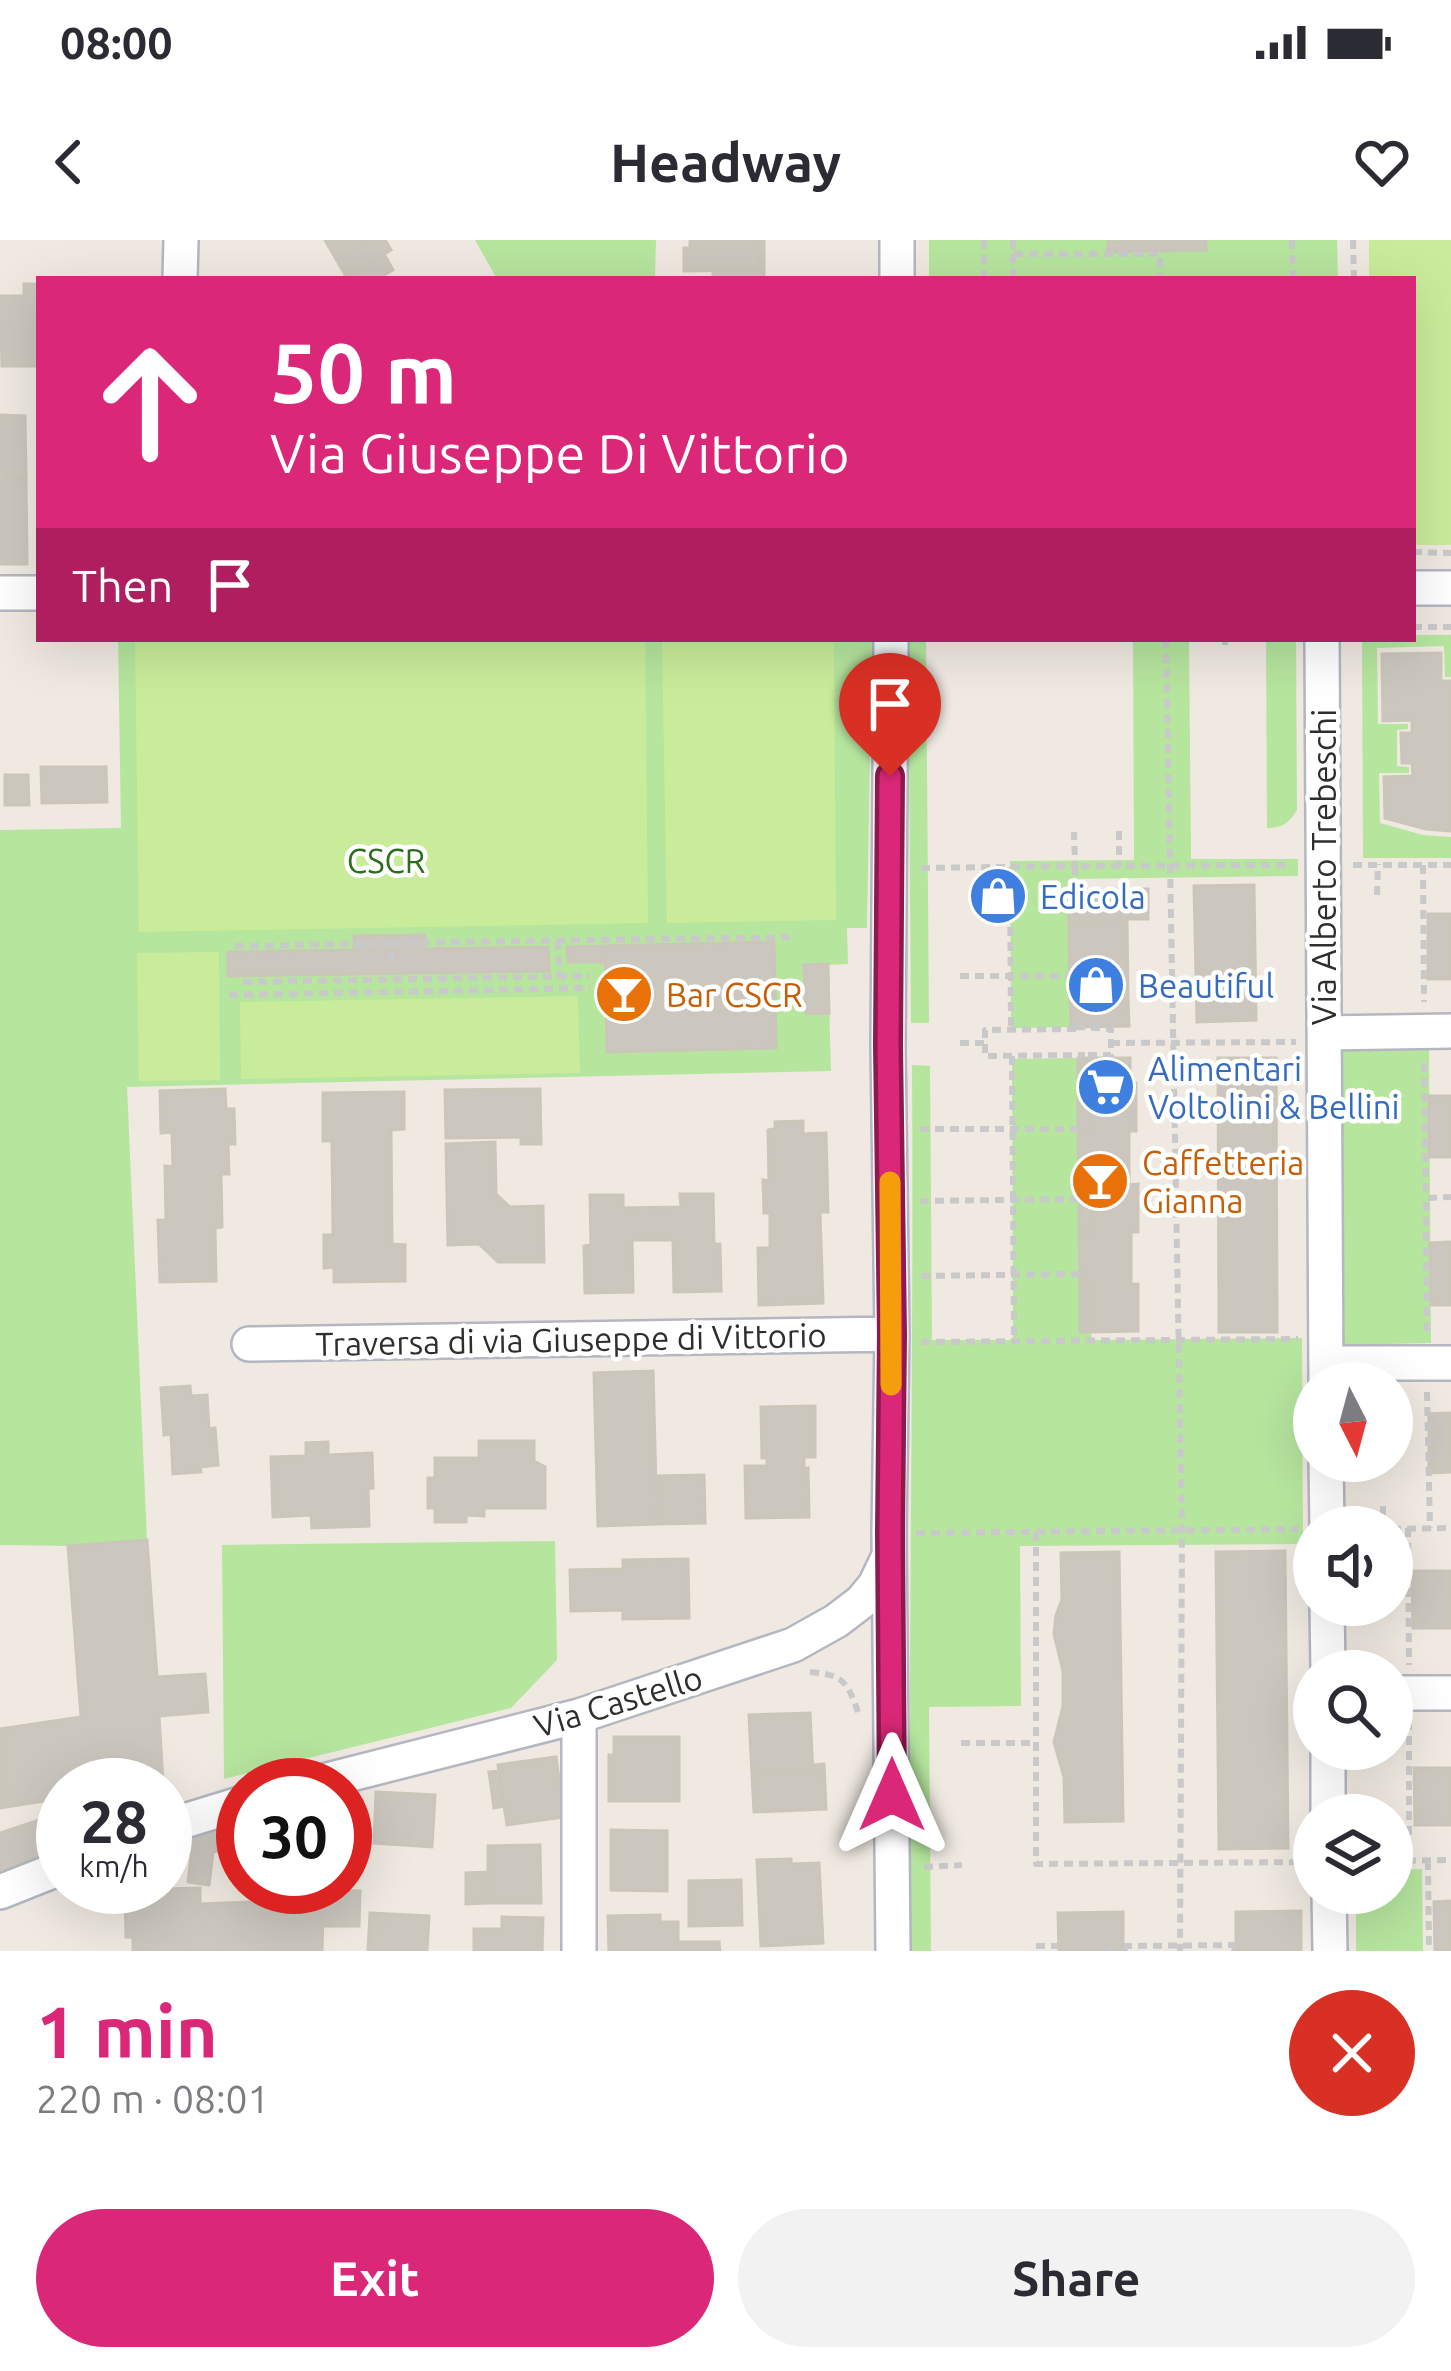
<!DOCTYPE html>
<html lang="en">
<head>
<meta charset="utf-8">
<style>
  :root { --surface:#fff; --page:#f2f2f3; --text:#2b2b33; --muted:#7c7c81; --accent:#db2777 }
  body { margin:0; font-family:Ubuntu,sans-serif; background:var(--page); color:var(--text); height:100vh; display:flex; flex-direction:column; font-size:45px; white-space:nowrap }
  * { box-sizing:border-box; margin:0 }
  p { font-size:39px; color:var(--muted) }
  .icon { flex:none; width:66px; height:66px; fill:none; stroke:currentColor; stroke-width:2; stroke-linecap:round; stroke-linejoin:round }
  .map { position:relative; height:1711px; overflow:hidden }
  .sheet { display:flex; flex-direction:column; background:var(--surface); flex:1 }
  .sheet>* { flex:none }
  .top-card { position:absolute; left:36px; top:36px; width:1380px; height:366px; border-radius:0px; box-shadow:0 12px 48px #0002; background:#db2777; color:#fff; overflow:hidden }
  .needle { width:78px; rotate:174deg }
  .buttons { position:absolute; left:1293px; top:1122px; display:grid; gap:24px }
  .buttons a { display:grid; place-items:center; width:120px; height:120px; border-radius:50%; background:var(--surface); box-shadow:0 12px 48px #0002; font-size:60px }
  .speed { position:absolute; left:36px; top:1518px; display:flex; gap:24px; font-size:60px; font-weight:700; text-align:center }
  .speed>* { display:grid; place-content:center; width:156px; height:156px; border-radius:50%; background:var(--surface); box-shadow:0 12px 48px #0002; line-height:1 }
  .speed small { font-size:30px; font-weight:400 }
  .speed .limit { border:18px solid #d22; background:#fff; color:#111 }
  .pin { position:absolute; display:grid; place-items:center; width:102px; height:102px; color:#fff; margin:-123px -51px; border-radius:50% 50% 50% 0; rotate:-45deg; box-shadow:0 0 12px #0007 }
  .pin .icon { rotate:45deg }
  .me { position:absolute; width:132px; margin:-66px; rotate:0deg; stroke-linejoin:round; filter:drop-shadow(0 0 9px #0008) }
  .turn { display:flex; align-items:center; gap:42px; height:252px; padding:0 36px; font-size:54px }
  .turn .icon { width:156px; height:156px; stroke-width:2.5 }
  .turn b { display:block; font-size:84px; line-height:102px }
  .then { display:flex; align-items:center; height:114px; padding:0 36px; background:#0003; gap:24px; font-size:45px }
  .round { display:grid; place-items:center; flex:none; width:126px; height:126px; border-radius:63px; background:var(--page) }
  .headline { display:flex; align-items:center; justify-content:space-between; height:204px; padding:0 36px }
  h1 { font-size:72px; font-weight:700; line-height:90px; color:var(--accent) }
  .primary-button { display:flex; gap:24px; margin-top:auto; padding:24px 36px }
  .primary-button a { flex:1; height:138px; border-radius:72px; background:var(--accent); color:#fff; font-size:48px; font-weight:700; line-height:138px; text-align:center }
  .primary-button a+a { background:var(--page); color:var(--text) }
  .status { display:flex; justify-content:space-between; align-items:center; height:84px; padding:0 60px; background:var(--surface); direction:ltr }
  .status svg { height:33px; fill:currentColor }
  header { display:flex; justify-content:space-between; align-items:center; height:156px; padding:0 36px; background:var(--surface); font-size:54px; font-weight:700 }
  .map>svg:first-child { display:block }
</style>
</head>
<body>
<div class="status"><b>08:00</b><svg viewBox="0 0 49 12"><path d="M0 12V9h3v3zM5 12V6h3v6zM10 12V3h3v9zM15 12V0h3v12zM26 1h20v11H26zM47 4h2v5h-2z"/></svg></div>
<header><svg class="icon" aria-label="back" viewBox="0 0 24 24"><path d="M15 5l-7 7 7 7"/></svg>Headway<svg class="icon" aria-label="heart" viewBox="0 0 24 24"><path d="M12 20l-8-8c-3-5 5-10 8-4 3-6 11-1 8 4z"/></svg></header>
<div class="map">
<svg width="1451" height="1711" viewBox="0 0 1451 1711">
  <rect width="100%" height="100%" fill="#efe9e1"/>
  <!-- green -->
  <path fill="#b6e59e" d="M475,0H656L655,39H497Z
    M929,0H1337L1338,39H929Z
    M1413,395H1451V437H1445L1444,406L1377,408L1378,484H1408V489L1397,490V526L1409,527V533H1379L1380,583L1423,595L1451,597V618H1363L1362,399H1413Z
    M118,399H872L867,688H847L848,724L828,725L831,831L127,847L147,1300L68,1306L0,1305V590L121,588Z
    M908,399H926L929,783H911Z
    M1133,399H1189L1191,619H1298V636L1069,639L1071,787L1011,788L1010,621L1134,620Z
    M1266,399H1296L1297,570C1289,583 1283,588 1267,588Z
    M1429,810L1431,1103L1342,1105L1341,811Z
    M1078,818L1080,1091L1091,1092L1092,1100L1302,1098L1303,1304L1020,1306L1021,1466L929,1467L931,1711H910C908,1416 914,1121 912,825L930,826L932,1100H1013L1012,819Z
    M555,1301L557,1420L511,1468L224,1539L222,1305Z
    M1422,1629L1423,1711H1356V1653H1392V1630Z"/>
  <!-- pitch -->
  <path fill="#c9ec9a" d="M1369,0H1451V305H1413V39H1369Z
    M135,399H645L648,683L139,692Z
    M662,399H834L836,680L667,683Z
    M219,712L220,840L139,841L137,713Z
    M578,756L580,833L241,839L240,762Z"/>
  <!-- building -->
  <path fill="#cbc7bf" stroke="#cbc5ba" stroke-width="3" d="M325,0H370L336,19Z
    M370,0H385L391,10L346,36L336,19Z
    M690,0H764V39H713V30H759L758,7L690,8Z
    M1206,0V10L1108,12V2Z
    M758,7L759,30L684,31V8Z
    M384,14L393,30L377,39H340Z
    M24,44H39V126H2L0,56H24Z
    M0,175L25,176L26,239H0Z
    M0,239H26L27,324H0Z
    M1441,413V441H1451V591L1426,589L1385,578L1384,537L1413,536L1412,523H1402L1401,493H1412V480L1383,481L1382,414Z
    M41,527H106L107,562L42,563Z
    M5,535H28L29,565H5Z
    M1254,645L1256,780L1197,782L1194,646Z
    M1126,649H1148V679H1127Z
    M1126,649L1127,679L1069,681L1068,650Z
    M1428,674H1451V739H1428Z
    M1127,679L1128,759L1070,760L1069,681Z
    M425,695V709L548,707L549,731L228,736V712L354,710V696Z
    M774,702L776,808L607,812L605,706Z
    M605,706V722H568L567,707Z
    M828,724L829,773L806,774L804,725Z
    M1128,759L1129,786L1071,787L1070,760Z
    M1078,818H1130V843H1136V891H1129V945L1138,944V992H1131V1044H1138V1091L1091,1092V1045H1080L1079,992H1091L1090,945H1079L1078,892H1089V844H1078Z
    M1218,818H1276L1277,1092H1219Z
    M1078,844H1089V892H1078Z
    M225,849L226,869H234L235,904H228L229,934H221L222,987L215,988L216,1041L160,1042L158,980H166L165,926L173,927L172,892L161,893L160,851Z
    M540,849L541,904H521V897L446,898L445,850Z
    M404,852V889L391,890L392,1004L405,1005V1041L334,1042V1027L324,1028V995H333L332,901H323V853Z
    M1429,856H1451V917H1429Z
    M803,881V894L826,893L828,972H820L823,1063L759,1065L758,1008H770V973H764L763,940L769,941L768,890L775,889V882Z
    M495,902L496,954L510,967L543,966L544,1022H498L479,1004L448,1005L446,904Z
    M1079,945H1090L1091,992H1079Z
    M680,954H713L714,1004H720L721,1051L674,1052L673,1000H632L633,1052L585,1053L584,1006L591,1005L590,955H623V968L681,967Z
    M1451,1002V1065H1431L1430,1003Z
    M1080,1045H1091V1092H1080Z
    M653,1131L657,1284L598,1286L594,1133Z
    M190,1146L191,1156L207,1155L209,1189L215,1188L218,1225L200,1227L201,1232L173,1234L171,1194L164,1195L161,1148Z
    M815,1166V1217H804V1229L808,1228L809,1277L746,1278L745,1226H767V1218H762L761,1167Z
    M1451,1173V1232L1429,1233V1174Z
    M479,1201H534V1221L545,1227V1268H484V1276L466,1275V1282H435V1268H428V1238H435V1218H479Z
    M328,1202V1215L372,1213L373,1248L368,1249L369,1286L312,1288L311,1275L273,1277L271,1217L306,1216V1203Z
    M704,1235L705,1283L657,1284L656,1236Z
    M147,1300L157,1437L205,1434L208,1472L159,1476L163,1544L63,1545V1558L0,1568V1489L81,1477L68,1306Z
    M1285,1311L1288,1608L1219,1609L1216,1312Z
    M1119,1312L1123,1581L1065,1582L1064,1537L1054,1502L1063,1466V1431L1054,1394L1056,1375L1062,1360L1061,1313Z
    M688,1319L689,1378L623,1379V1370L571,1371L570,1330L623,1329V1320Z
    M1412,1331H1451V1388H1413Z
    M810,1473L813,1533L752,1535L749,1475Z
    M614,1497H679V1561H609V1515H614Z
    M556,1517L564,1577L507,1585L498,1525Z
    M824,1524L826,1569L754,1572L752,1535L813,1533L812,1525Z
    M1414,1528H1451V1585H1415Z
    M499,1531L504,1566L494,1568L489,1532Z
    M352,1548L359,1572L352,1574L356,1594L345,1597V1550Z
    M376,1552L435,1555L432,1607L374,1603Z
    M63,1572V1611L0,1633V1593Z
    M243,1578V1604L213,1612L209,1645L188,1642L191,1617L185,1594Z
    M611,1590L667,1591V1651L611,1650Z
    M540,1605L541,1663H488V1606Z
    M791,1619V1624L819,1623L823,1703L761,1706L757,1620Z
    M488,1632V1663L466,1664V1633Z
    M741,1640L742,1685L689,1686V1641Z
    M280,1647H317L316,1672H323L322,1711H133V1697H126L125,1650L200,1648V1664L279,1661Z
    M317,1650L360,1651L359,1686H323V1672H316Z
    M1451,1661V1711H1435L1434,1662Z
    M1301,1671V1711H1233V1706L1236,1707V1672Z
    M1123,1672V1706L1126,1707V1711H1059L1058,1673Z
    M370,1673L429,1676L427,1711H368Z
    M660,1675V1682H678V1711H609L608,1676Z
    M502,1677L543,1678L542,1711H474V1689H502Z
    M678,1702H719L720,1711H678Z"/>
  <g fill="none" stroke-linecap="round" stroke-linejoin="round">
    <!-- minor casing -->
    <g stroke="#b4b7c1" stroke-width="38">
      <path id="minor" d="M180,39L181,0
        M897,39V0
        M1413,348H1451
        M0,353H39
        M891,399L888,805L892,1094L889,1293L893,1711
        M1322,399L1326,1143
        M1324,793L1451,791
        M249,1104L892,1094
        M1326,1123H1451
        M1326,1221L1327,1287
        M1327,1365L1328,1431
        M1392,1453H1451
        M1328,1509V1575
        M308,1545L579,1476L793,1405L836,1381L861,1362L875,1345L889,1316
        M165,1587L243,1563
        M0,1652L63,1627
        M1329,1653L1330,1711
        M579,1711V1476"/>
    </g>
    <!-- path -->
    <path stroke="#c9c9c9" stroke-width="6" stroke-dasharray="9 6" stroke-linecap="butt" d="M984,0V39
      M1013,0V14H1160V39
      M1292,0L1293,39
      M1353,0L1354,39
      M1013,14V39
      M1413,312L1451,313
      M1413,387H1451
      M1166,399L1182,1290L1180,1711
      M1225,399V405
      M1119,591V626
      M1353,625H1451
      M1423,625L1424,762
      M1010,627L1011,789
      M921,628L1075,626L1074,592
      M1075,650V626L1291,625
      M1377,655L1378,624
      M558,701L559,737
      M391,703L793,697
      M235,706L391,703V722
      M960,736H1070
      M243,742L590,736
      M229,755L590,748
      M1076,787L1111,789V815H1086
      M1076,789L985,790V816L1085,815
      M960,803H985
      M1111,803L1296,802
      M1012,816L1014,1100
      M1424,823L1426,958
      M920,889H1078
      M920,961L1079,959
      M921,1036L1080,1034
      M1427,1091L1426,958L1451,957
      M921,1102L1298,1099
      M1427,1152L1430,1288
      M1383,1266V1287
      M1408,1288L1409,1425
      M1392,1289L1451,1288
      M1036,1292V1624L1314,1622
      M916,1293L1298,1289
      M810,1432C843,1435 847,1441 858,1472
      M1409,1481V1621
      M961,1503H1036
      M1392,1621L1451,1620
      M1428,1621L1429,1711
      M924,1627L962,1625
      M1036,1706H1058
      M1109,1706V1711
      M1123,1706L1237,1705"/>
    <!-- minor -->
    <use href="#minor" stroke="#fff" stroke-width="33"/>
  </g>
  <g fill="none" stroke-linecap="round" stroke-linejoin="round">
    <!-- route casing -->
    <g stroke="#8e194d" stroke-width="30">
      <path id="route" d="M890,536L888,805L892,1094L890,1293L892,1555"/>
    </g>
    <!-- route -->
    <use href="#route" stroke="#db2777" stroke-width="21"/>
    <!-- slow -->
    <path stroke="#f59e0b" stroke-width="21" d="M890,942L891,1145"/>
  </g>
  <!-- icons -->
  <defs>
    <g id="shop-disc" transform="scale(3)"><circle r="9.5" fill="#3f7fe0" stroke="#fff"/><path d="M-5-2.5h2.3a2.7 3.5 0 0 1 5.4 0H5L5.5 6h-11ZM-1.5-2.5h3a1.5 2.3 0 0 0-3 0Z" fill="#fff"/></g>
    <g id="bar-disc" transform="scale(3)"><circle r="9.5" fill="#e8710a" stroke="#fff"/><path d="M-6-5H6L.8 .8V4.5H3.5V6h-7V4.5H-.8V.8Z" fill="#fff"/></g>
    <g id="supermarket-disc" transform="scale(3)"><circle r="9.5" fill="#3f7fe0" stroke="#fff"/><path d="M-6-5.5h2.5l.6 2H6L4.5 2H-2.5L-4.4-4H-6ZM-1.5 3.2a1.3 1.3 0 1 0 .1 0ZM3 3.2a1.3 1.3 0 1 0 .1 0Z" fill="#fff"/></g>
  </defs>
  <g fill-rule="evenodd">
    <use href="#shop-disc" x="998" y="656"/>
    <use href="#shop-disc" x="1096" y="745"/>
    <use href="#bar-disc" x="624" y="754"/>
    <use href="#supermarket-disc" x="1106" y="847"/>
    <use href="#bar-disc" x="1100" y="941"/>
  </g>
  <g text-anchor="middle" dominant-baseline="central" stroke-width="9" stroke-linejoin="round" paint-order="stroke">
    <!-- park labels -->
    <g font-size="33" fill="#2c6e1b" stroke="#fff">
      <text x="386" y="620">CSCR</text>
    </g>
    <!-- street labels -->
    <g font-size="33" fill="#2e2e2e" stroke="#fff">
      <text transform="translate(1323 627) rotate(-90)">Via Alberto Trebeschi</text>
      <text transform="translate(571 1099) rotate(-1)">Traversa di via Giuseppe di Vittorio</text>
      <text transform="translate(618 1461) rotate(-17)">Via Castello</text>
    </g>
    <!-- shop labels -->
    <g font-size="33" fill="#366cbe" stroke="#fff" text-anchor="start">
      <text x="1040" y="656">Edicola</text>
      <text x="1138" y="745">Beautiful</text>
      <text x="1148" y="828">Alimentari<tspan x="1148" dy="38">Voltolini &amp; Bellini</tspan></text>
    </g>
    <!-- food labels -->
    <g font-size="33" fill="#c56008" stroke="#fff" text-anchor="start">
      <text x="666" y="754">Bar CSCR</text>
      <text x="1142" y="922">Caffetteria<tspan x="1142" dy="38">Gianna</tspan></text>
    </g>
  </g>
</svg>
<div class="buttons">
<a><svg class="needle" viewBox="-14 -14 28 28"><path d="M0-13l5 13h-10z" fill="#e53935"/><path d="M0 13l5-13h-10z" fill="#7c7c81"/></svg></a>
<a><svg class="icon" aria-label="sound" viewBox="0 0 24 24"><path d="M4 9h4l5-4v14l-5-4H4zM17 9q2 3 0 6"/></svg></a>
<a><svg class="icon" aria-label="search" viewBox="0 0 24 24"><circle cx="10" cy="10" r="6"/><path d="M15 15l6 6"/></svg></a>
<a><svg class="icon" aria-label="layers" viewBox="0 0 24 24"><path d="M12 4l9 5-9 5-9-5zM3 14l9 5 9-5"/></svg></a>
</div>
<div class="speed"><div>28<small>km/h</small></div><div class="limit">30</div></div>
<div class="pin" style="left:890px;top:536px;background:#d93025"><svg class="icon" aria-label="arrive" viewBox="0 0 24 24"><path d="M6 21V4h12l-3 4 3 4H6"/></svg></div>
<svg class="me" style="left:892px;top:1555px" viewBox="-20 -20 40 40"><path d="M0-17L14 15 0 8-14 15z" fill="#db2777" stroke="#fff" stroke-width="4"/></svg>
<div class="top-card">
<div class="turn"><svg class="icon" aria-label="ahead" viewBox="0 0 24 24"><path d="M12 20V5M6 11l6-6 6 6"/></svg><div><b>50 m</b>Via Giuseppe Di Vittorio</div></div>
<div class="then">Then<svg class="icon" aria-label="arrive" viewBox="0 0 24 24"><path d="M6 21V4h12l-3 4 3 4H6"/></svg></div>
</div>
</div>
<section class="sheet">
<div class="headline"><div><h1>1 min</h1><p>220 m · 08:01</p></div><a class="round" style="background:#d93025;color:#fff"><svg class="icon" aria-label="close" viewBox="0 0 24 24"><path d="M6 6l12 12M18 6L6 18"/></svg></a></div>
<div class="primary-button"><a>Exit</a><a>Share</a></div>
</section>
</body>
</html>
